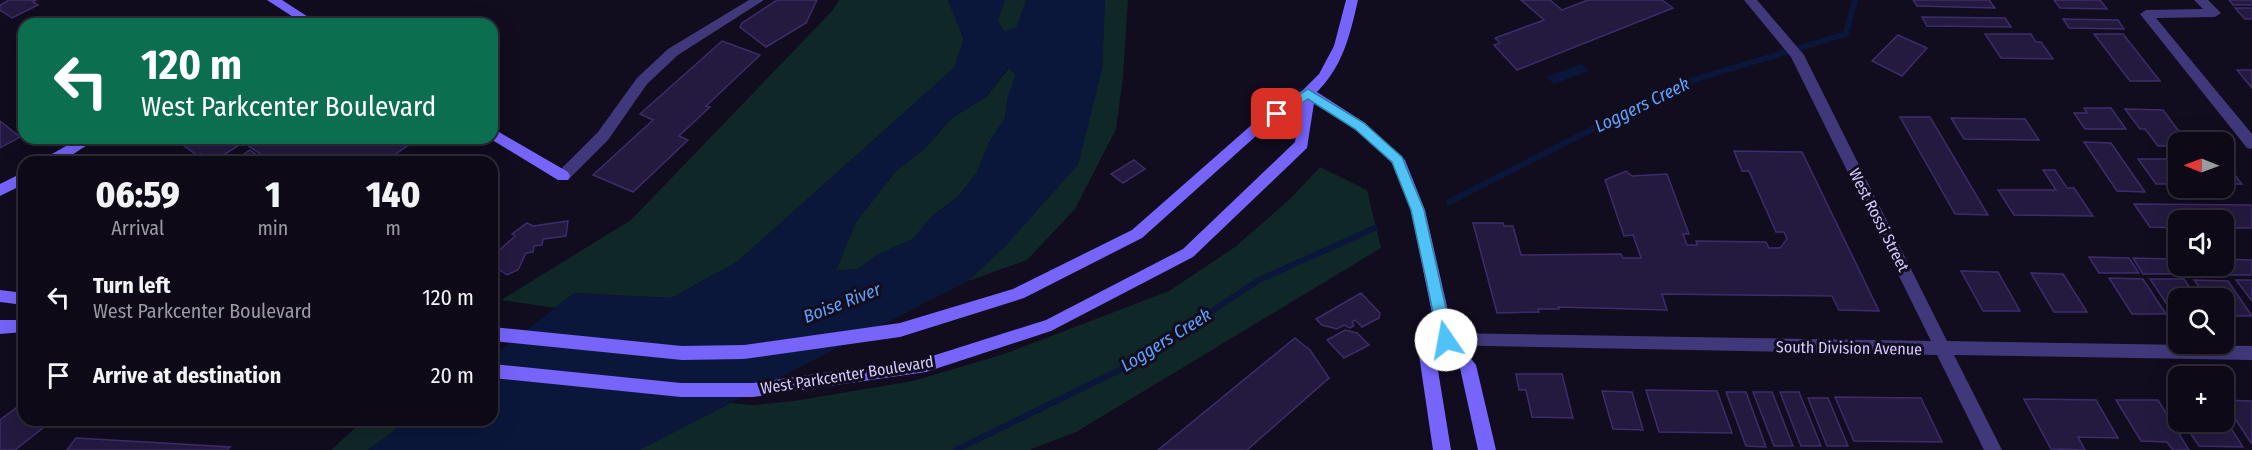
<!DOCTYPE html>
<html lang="en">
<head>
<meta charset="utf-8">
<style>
  :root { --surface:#0d0916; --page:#1b1723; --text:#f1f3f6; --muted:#9a9aa1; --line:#2d2a35 }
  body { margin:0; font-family:"Fira Sans Condensed",sans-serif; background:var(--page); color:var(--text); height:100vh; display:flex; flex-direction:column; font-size:22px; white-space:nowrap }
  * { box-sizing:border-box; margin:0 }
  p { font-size:20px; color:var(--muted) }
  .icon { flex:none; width:33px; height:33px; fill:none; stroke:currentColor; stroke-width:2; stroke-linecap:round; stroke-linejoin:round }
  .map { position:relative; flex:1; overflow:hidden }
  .sheet { position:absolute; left:18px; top:156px; width:480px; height:270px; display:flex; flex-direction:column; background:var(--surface); border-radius:18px; box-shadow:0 6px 24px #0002,0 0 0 2px var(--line) }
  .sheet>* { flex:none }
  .guide { position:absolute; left:18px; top:18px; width:480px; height:126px; border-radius:18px; box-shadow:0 6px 24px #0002,0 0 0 2px var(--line); background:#0b6e4f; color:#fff; overflow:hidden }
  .needle { width:39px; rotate:271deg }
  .tools { position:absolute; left:2168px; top:132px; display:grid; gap:12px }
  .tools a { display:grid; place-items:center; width:66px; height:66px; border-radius:12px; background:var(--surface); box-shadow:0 6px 24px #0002,0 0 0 2px var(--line); font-size:30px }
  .pin { position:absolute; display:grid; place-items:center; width:51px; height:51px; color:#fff; margin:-26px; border-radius:12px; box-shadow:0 3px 9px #0006 }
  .me { position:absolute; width:66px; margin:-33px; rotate:348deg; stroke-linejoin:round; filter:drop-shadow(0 0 4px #0008) }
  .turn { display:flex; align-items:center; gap:21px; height:126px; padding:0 24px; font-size:27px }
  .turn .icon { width:78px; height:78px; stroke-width:2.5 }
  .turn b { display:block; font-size:42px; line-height:51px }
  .eta { display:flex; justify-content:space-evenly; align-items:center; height:102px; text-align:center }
  .eta b { font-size:36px; font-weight:800; line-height:42px }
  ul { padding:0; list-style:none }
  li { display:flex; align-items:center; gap:18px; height:78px; padding:0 24px }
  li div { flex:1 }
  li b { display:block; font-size:22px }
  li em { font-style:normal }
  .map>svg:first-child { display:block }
</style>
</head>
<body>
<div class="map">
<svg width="2252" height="450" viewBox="0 0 2252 450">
  <rect width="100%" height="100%" fill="#110c1e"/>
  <!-- green -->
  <path fill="#102728" d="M839,0H948L964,40L954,68L737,262L671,298L574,293L555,308L501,300L631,220L833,10Z
    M1005,0H1026L1017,27L1004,32L997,20Z
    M1105,0H1128L1123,77L1116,129L1075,209L1027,260L968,281L1008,243L1102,70Z
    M1009,68L1016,75L1008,97L1005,118L989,143L977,172L959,196L932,216L913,239L877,255L858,269L835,271L856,222L895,172L925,148L952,118L987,96Z
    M1320,167L1367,190L1381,248L1076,432L1029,450H639L730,403L754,405L800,400L913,381L1004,354L1169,291L1235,247L1291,198Z
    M364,420H409L368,450H331Z"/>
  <!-- water -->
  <path fill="#0a173a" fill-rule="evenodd" d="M948,0H1005L998,20L1004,32L1017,27L1026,0H1105L1102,70L1078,165L1008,243L968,281L639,450H368L409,420H492V357L574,293L671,298L737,262L954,68L964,40ZM1008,68L1016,75L1008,97L1005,118L989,143L977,172L959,196L932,216L913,239L877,255L858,269L836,271L856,222L895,172L925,148L952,118L987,96Z
    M1581,64L1589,71L1554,84L1546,77Z"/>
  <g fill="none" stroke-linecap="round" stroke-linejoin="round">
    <!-- stream -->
    <path stroke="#0a173a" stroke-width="6" d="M1449,202L1683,83L1846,34L1855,0
      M956,450L1134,363L1259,280L1375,228"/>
  </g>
  <!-- building -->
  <path fill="#24193f" stroke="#3e2c6a" stroke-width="1.5" d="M9,0H36L33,2L38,5L12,18L0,10V5Z
    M777,0H817L806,23L766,47L740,27L742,23Z
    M1521,0H1550L1562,10L1588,0H1662L1673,8L1517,70L1494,45L1500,43L1495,38L1544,20Z
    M1913,0H1989L1995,8L1917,6Z
    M2054,0H2100L2107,9L2060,8Z
    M2229,0H2252V5H2233Z
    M2235,8H2252V19H2245Z
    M1922,17L2005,18L2011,27L1927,26Z
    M2063,19L2118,20L2124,29L2069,28Z
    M1985,34H2031L2036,42H2041L2053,59L2001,58Z
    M2094,34H2123L2160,81H2130Z
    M1898,35L1927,48L1902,76L1872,61Z
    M722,41L760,55L706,106L710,107L679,136L688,140L633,192L593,175L653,120L640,114Z
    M2237,70H2252V88Z
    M2084,108H2111L2126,129H2085L2074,113H2087Z
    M2125,109L2163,110L2187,142H2178V146H2158L2145,129H2140Z
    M1900,117H1930L1988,215L1955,214Z
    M1951,118L2025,119L2039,140L1964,139Z
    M0,121L20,137L0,148Z
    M178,138H232L241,144L212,162L201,154L198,156L180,143L182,141Z
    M237,138H407L413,142L384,162H272Z
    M2084,142L2111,143L2145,192L2117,191Z
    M250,150L266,162H232Z
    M1734,151L1802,152L1879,311L1839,310L1832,296L1662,294L1667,310L1558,307L1559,309H1538L1539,312L1497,313L1473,223H1503L1504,226H1513L1521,255L1621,254L1623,258H1641L1633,235L1624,236L1605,180L1626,171L1632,176L1667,174L1689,234H1683L1687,245H1697L1696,241L1766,242L1769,248H1780L1787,239L1784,232H1776L1749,171H1742Z
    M2138,159H2178V184H2156Z
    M1134,160L1145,169L1123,183L1111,174Z
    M2223,160L2242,184H2223Z
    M2043,170H2055L2067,188H2074L2093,216L2014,215L1998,190H2056Z
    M2134,204L2252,205V228H2223V220H2178V228L2150,227Z
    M568,221L566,236L543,239L542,245L534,246L533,252L526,253L518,270L507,275L497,268L499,265L492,257L515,236L512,234L527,223L533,226Z
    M2089,257L2129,258L2139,273H2099Z
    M2133,258L2172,259L2183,274H2143Z
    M2223,259L2252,260V275H2228L2222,266Z
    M2180,266H2218L2225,274H2185Z
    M1961,271L1998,272L2020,311H1983Z
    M2031,273L2063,274L2087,312H2054Z
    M2109,278L2143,279L2166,314H2132Z
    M2150,279H2184L2197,298H2178V315H2174Z
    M2194,280L2228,281L2252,316H2223V298H2207Z
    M2236,280H2252V301Z
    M1361,293L1380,313L1379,318L1362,327L1355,320L1352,322L1354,326L1350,328L1344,325L1337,329L1322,325L1316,319Z
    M1345,330L1357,333L1369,345L1344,358L1327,340Z
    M1295,338L1310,350L1329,378L1247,450H1158Z
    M1516,374H1562L1573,418L1532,417L1526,390H1519Z
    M1646,390L1717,391L1732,433L1659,432Z
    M1602,391L1632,392L1643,430L1613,429Z
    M1726,392H1746L1766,447L1746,446Z
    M1753,392H1772L1793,446H1774Z
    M1780,392H1799L1821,446H1801Z
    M1835,397L1921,398L1942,442L1854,441Z
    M1808,398H1828L1848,446H1827Z
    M2024,399L2096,400L2118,438L2078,437L2085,450L2051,449Z
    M2116,400H2158L2189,450H2173L2167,442L2141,441Z
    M2223,400L2252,401V443H2251Z
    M24,402V420H53L15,450H0V420Z
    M2223,416L2243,447L2199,446L2183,422H2223Z
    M76,438L230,447L227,450H67Z"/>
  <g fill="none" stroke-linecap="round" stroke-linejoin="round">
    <!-- street -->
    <path fill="#41387c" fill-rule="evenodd" d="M749,0H764L678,55L647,84L608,140L568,180H558L556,176L558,172L598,132L637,78L668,49Z
      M1744,0H1757L1804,55L1947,341L2252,346V360L1954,355L2002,450H1984L1937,355L1440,345L1438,340L1440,335L1446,333L1931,341L1791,57Z
      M2194,0H2208L2221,13L2215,17L2156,18L2252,134V149L2247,148L2140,14L2146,10L2203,9Z"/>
    <!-- secondary -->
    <path fill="#7664fb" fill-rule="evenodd" d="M267,0H282L319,24H304Z
      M1346,0H1358C1350,35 1343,66 1317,92L1365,123L1405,160L1425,210L1454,337L1476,365L1496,450H1478L1460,368L1445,350L1436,358L1451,450H1433L1419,355L1437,338L1411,210L1392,163L1355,129L1314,103L1307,148L1193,257L1051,331L926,372L753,397H681L492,378V364L681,383H753L926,358L1046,320L1183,249L1295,142L1300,105L1266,127L1142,238L1024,298L900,337L744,359L682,360L492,341V327L682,346L744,345L900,323L1013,289L1132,230L1256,121L1303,90L1319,74L1334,46Z
      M492,128L568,172L570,176L568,180H558L489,138H492Z
      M80,138H98L61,162H43L45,158Z
      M24,172V184L0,196V184Z
      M0,290L24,293V305L0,302Z
      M0,320H24V332L0,334Z"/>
  </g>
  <!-- route -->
  <path fill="#4fc3f7" stroke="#337fa1" stroke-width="1.5" d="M1308,89L1364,123L1402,157L1424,210L1453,340L1451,344L1446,346L1439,340L1411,210L1392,162L1355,129L1308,99L1281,117L1277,118L1271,114Z"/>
  <g text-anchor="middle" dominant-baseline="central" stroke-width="6" stroke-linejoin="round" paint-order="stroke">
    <!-- street labels -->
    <g font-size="16" fill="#d5cbfe" stroke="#110c1e">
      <text transform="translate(1879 220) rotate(63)">West Rossi Street</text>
      <text transform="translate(1849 348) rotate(1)">South Division Avenue</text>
      <text transform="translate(847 375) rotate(-9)">West Parkcenter Boulevard</text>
    </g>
    <!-- water labels -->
    <g font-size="18" font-style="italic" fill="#5ba3fb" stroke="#110c1e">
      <text transform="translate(1642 105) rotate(-26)">Loggers Creek</text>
      <text transform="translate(842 303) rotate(-21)">Boise River</text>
      <text transform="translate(1166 340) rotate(-32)">Loggers Creek</text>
    </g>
  </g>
</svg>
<div class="tools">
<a><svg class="needle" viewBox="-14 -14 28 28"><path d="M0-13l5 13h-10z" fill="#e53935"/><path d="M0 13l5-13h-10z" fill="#9a9aa1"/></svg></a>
<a><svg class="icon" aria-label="sound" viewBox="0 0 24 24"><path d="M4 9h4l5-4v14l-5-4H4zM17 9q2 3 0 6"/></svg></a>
<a><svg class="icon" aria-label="search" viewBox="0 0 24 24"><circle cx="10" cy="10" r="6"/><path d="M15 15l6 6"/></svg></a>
<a>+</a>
</div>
<div class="pin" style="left:1277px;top:114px;background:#d93025"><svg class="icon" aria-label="arrive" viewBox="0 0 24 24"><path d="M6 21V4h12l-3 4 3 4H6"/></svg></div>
<svg class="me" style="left:1446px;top:340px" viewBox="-20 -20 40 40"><circle r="19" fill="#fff"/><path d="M0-13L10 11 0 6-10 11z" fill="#4fc3f7"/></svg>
<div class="guide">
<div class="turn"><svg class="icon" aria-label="left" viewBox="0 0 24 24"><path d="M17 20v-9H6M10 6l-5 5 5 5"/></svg><div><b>120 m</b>West Parkcenter Boulevard</div></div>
</div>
<section class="sheet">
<div class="eta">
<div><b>06:59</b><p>Arrival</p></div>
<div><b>1</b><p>min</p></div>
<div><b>140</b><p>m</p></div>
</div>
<ul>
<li><svg class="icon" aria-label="left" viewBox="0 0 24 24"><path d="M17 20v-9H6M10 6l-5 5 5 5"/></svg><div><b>Turn left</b><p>West Parkcenter Boulevard</p></div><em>120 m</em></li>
<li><svg class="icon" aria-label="arrive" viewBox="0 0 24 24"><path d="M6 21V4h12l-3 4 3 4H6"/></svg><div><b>Arrive at destination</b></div><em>20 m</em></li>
</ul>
</section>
</div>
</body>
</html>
